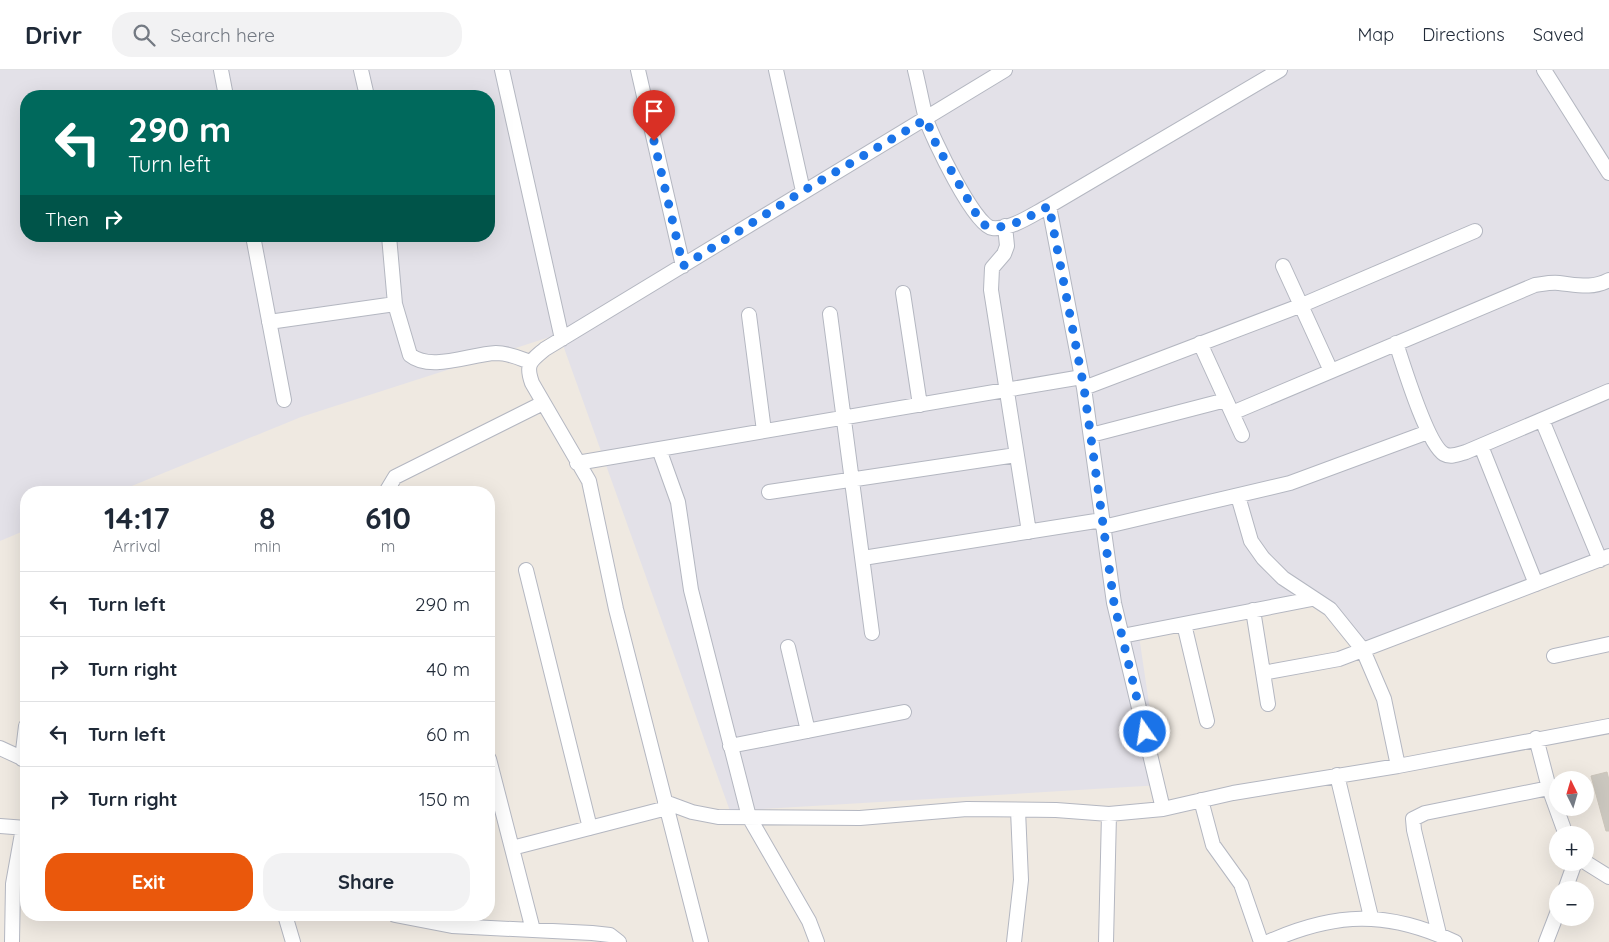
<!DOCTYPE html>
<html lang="en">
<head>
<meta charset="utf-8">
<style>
  :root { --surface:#fff; --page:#f2f2f3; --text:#1f2937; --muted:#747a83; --line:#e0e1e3; --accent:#ea580c }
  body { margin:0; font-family:Quicksand,sans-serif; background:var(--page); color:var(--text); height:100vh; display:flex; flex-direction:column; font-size:19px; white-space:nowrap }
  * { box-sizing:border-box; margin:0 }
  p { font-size:16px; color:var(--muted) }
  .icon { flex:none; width:28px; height:28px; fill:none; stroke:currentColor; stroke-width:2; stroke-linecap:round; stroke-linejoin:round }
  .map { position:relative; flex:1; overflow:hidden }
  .details { position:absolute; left:20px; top:416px; width:475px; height:435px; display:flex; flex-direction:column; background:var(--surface); border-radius:20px; box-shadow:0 5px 20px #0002 }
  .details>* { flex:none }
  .guide { position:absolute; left:20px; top:20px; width:475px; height:152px; border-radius:20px; box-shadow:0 5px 20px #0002; background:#00695c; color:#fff; overflow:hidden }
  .needle { width:32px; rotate:355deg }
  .tools { position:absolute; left:1549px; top:701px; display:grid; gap:10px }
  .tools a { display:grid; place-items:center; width:45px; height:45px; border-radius:50%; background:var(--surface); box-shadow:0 5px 20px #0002; font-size:25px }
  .pin { position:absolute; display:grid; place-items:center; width:42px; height:42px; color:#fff; margin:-51px -21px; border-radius:50% 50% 50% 0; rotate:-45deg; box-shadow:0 0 5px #0007 }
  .pin .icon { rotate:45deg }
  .me { position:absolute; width:55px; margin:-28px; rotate:347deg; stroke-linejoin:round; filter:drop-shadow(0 0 4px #0008) }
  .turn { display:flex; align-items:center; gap:18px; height:105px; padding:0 25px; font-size:22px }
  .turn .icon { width:65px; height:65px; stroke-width:2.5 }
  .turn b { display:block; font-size:35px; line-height:42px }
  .then { display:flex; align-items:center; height:48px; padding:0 25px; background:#0003; gap:10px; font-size:19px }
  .eta { display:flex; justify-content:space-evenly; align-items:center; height:85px; text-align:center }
  .eta b { font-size:30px; font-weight:700; line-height:35px }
  .button { display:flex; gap:10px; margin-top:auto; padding:10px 25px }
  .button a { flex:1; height:58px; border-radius:20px; background:var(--accent); color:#fff; font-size:20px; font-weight:700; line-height:58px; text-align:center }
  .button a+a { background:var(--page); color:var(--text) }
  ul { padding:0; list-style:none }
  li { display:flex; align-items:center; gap:15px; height:65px; padding:0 25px; border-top:1px solid var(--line) }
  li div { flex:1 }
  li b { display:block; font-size:19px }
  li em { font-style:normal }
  header { display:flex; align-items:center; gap:30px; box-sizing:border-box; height:70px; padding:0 25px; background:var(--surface); border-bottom:1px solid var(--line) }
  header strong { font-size:24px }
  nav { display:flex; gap:28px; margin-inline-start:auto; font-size:18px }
  .search { width:350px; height:45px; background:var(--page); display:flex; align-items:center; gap:12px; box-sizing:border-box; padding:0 18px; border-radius:20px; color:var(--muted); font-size:19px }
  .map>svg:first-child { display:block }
</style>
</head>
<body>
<header>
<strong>Drivr</strong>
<div class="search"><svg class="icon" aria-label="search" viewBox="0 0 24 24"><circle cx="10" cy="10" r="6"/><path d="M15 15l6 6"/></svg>Search here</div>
<nav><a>Map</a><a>Directions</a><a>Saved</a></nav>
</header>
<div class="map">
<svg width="1609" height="872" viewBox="0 0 1609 872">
  <rect width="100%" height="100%" fill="#efe9e1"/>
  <!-- industrial -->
  <path fill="#e3e1e8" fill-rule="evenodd" d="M0,0H1609V480L1363,582L1309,527L1138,559L1161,715L730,741L559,264L301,347L117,422H26V460L0,471ZM26,26H489V166H26Z"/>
  <!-- building -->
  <path fill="#cbc7bf" stroke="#cbc5ba" d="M1607,702L1609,710V761H1606L1591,706Z"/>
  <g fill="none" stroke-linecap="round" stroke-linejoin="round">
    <!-- minor casing -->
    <g stroke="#b4b7c1" stroke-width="16">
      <path id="minor" d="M221,0L226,26
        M361,0L367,26
        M502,0L562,269
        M638,0L683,196
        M776,0L803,121
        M915,0C919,16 922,33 926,49C932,67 975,157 992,158C1012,160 1033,144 1049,136L1280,0
        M1544,0L1609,103
        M1049,136L1084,318L1114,533L1163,739
        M1005,156L1007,176L1004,184L992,198L991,220L1029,462
        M253,166L284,330
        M389,166L395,234L410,285C431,302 470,284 496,283C509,283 519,288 530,292
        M1283,196L1331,301
        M903,223L920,335
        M830,244L872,563
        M749,245L764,361
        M269,252L395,234
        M1200,273L1242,365
        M1396,273C1403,294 1427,374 1444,384C1451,388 1459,384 1466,382L1609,321
        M1084,318L1302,235L1475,161
        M1232,343L1535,215C1543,214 1551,212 1559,213C1578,215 1592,219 1609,210
        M1542,350L1600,490
        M1091,365L1226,330
        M1481,376L1536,514
        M659,379L678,432L691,520L749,747L809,851L817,872
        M577,393L1082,307
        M386,422L395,407L543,333
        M769,422L1016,385
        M1238,426L1251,471L1263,488L1283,508L1330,539L1363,580L1384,629L1398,696
        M1103,457L1290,413L1428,362
        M863,488L1102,450
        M526,500L590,758
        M1253,540L1268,634
        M1184,554L1207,651
        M1122,566L1312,529
        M788,577L808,661
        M1554,586L1609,574
        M1263,603L1339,589L1609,486
        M1536,668L1549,718L1566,765
        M730,676L904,642
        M0,678L26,690
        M22,689L26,656
        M489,689L533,860
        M1337,705L1371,847
        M1201,730L1213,775L1241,814L1261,872
        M665,732L692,742L718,747L860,748L967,739L1056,740L1109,744L1163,739L1233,723L1398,696L1609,656
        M0,756L26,758
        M512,778L667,738
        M1585,792L1609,807
        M1565,820L1575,792
        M285,845L293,872
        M395,845L452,856L592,863L610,865L619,872
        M1439,864L1414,760L1413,749L1425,743L1549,718
        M12,872L13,814L23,758
        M701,872L616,539L589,411L532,313C525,293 531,291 545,279L1005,0
        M1014,872L1021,810L1018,740
        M1106,872L1109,744
        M1268,872C1335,842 1387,840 1455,872
        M1546,872L1558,841"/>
    </g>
    <!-- minor -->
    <use href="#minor" stroke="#fff" stroke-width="14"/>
  </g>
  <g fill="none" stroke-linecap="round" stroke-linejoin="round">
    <!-- route -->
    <path stroke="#1a73e8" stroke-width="9" stroke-dasharray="0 16.2" d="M654,71L683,196L803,121L926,49L936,74L982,154C1005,164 1029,146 1049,136L1084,318L1114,533L1145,662"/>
  </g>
</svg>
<div class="tools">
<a><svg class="needle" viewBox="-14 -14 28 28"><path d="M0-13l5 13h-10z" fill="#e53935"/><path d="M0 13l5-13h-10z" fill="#747a83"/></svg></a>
<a>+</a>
<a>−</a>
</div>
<div class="pin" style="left:654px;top:71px;background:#d93025"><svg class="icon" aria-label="arrive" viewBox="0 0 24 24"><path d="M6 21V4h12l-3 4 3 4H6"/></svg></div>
<svg class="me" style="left:1145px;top:662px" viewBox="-20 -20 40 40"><circle r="17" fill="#1a73e8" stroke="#fff" stroke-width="3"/><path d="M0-11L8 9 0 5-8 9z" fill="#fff"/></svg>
<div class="guide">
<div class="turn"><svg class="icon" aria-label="left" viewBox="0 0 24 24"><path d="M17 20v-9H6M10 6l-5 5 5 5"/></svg><div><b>290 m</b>Turn left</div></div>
<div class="then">Then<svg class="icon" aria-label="right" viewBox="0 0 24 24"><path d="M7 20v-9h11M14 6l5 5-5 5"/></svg></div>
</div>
<section class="details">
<div class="eta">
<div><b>14:17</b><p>Arrival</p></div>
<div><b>8</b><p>min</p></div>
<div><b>610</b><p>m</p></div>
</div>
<ul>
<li><svg class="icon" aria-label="left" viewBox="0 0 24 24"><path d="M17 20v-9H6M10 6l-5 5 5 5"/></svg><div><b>Turn left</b></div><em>290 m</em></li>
<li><svg class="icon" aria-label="right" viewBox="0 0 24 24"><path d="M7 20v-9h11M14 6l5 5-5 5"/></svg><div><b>Turn right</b></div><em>40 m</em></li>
<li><svg class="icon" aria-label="left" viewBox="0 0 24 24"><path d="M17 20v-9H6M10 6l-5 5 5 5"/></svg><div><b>Turn left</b></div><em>60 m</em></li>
<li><svg class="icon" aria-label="right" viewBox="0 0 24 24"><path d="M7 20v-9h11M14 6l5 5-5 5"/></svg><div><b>Turn right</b></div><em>150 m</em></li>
</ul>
<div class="button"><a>Exit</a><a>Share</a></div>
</section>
</div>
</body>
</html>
